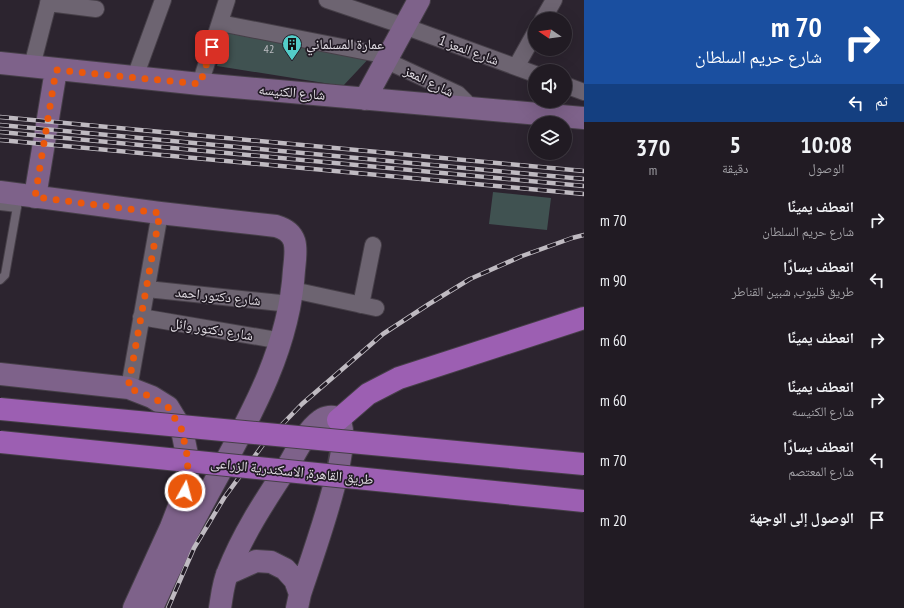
<!DOCTYPE html>
<html lang="ar">
<head>
<meta charset="utf-8">
<style>
  :root { --surface:#211b23; --page:#29242b; --text:#f1f3f6; --muted:#a2a1a6; --line:#3e3941 }
  body { margin:0; font-family:"PT Sans Narrow","Noto Naskh Arabic",sans-serif; background:var(--page); color:var(--text); direction:rtl; height:100vh; display:flex; flex-direction:column; font-size:15px; white-space:nowrap }
  * { box-sizing:border-box; margin:0 }
  p { font-size:13px; color:var(--muted) }
  .icon { flex:none; width:22px; height:22px; fill:none; stroke:currentColor; stroke-width:2; stroke-linecap:round; stroke-linejoin:round }
  .map { position:relative; flex:1; overflow:hidden; direction:ltr }
  .details { display:flex; flex-direction:column; background:var(--surface); width:320px }
  .details>* { flex:none }
  .hud { background:#1a4fa0; color:#fff; overflow:hidden }
  .needle { width:26px; rotate:283deg }
  .controls { position:absolute; left:528px; top:12px; display:grid; gap:8px }
  .controls a { display:grid; place-items:center; width:44px; height:44px; border-radius:50%; background:var(--surface); box-shadow:0 4px 16px #0002,0 0 0 1px var(--line); font-size:20px }
  .pin { position:absolute; display:grid; place-items:center; width:34px; height:34px; color:#fff; margin:-17px; border-radius:8px; box-shadow:0 2px 6px #0006 }
  .me { position:absolute; width:44px; margin:-22px; rotate:7deg; stroke-linejoin:round; filter:drop-shadow(0 0 3px #0008) }
  .turn { display:flex; align-items:center; gap:14px; height:84px; padding:0 16px; font-size:18px }
  .turn .icon { width:52px; height:52px; stroke-width:2.5 }
  .turn b { display:block; font-size:28px; line-height:34px }
  .then { display:flex; align-items:center; height:38px; padding:0 16px; background:#0003; gap:8px; font-size:15px }
  .eta { display:flex; justify-content:space-evenly; align-items:center; height:68px; text-align:center }
  .eta b { font-size:24px; font-weight:700; line-height:28px }
  ul { padding:0; list-style:none }
  li { display:flex; align-items:center; gap:12px; height:60px; padding:0 16px }
  li div { flex:1 }
  li b { display:block; font-size:15px }
  li em { font-style:normal }
  main { display:flex; flex:1; min-height:0 }
  .map>svg:first-child { display:block }
</style>
</head>
<body>
<main>
<section class="details">
<div class="hud">
<div class="turn"><svg class="icon" aria-label="right" viewBox="0 0 24 24"><path d="M7 20v-9h11M14 6l5 5-5 5"/></svg><div><b>70 m</b>شارع حريم السلطان</div></div>
<div class="then">ثم<svg class="icon" aria-label="left" viewBox="0 0 24 24"><path d="M17 20v-9H6M10 6l-5 5 5 5"/></svg></div>
</div>
<div class="eta">
<div><b>10:08</b><p>الوصول</p></div>
<div><b>5</b><p>دقيقة</p></div>
<div><b>370</b><p>m</p></div>
</div>
<ul>
<li><svg class="icon" aria-label="right" viewBox="0 0 24 24"><path d="M7 20v-9h11M14 6l5 5-5 5"/></svg><div><b>انعطف يمينًا</b><p>شارع حريم السلطان</p></div><em>70 m</em></li>
<li><svg class="icon" aria-label="left" viewBox="0 0 24 24"><path d="M17 20v-9H6M10 6l-5 5 5 5"/></svg><div><b>انعطف يسارًا</b><p>طريق قليوب, شبين القناطر</p></div><em>90 m</em></li>
<li><svg class="icon" aria-label="right" viewBox="0 0 24 24"><path d="M7 20v-9h11M14 6l5 5-5 5"/></svg><div><b>انعطف يمينًا</b></div><em>60 m</em></li>
<li><svg class="icon" aria-label="right" viewBox="0 0 24 24"><path d="M7 20v-9h11M14 6l5 5-5 5"/></svg><div><b>انعطف يمينًا</b><p>شارع الكنيسه</p></div><em>60 m</em></li>
<li><svg class="icon" aria-label="left" viewBox="0 0 24 24"><path d="M17 20v-9H6M10 6l-5 5 5 5"/></svg><div><b>انعطف يسارًا</b><p>شارع المعتصم</p></div><em>70 m</em></li>
<li><svg class="icon" aria-label="arrive" viewBox="0 0 24 24"><path d="M6 21V4h12l-3 4 3 4H6"/></svg><div><b>الوصول إلى الوجهة</b></div><em>20 m</em></li>
</ul>
</section>
<div class="map">
<svg width="584" height="608" viewBox="0 0 584 608">
  <rect width="100%" height="100%" fill="#2c242f"/>
  <!-- building -->
  <path fill="#405251" d="M227,30L372,55L343,86L217,66Z
    M493,192L551,198L547,230L489,224Z"/>
  <g fill="none" stroke-linecap="round" stroke-linejoin="round">
    <!-- service casing -->
    <g stroke="#463f48" stroke-width="10">
      <path id="service" d="M0,206L17,208
        M0,280L5,275L19,196"/>
    </g>
    <!-- minor casing -->
    <g stroke="#463f48" stroke-width="18">
      <path id="minor" d="M327,0L404,26L535,74
        M48,3L96,9
        M543,19L554,0
        M220,23L388,56
        M385,60L458,94L466,102L467,108
        M32,66L49,0
        M516,67L535,33
        M135,77L163,0
        M200,84L227,0
        M565,85L584,92
        M147,289L290,304
        M293,290L376,308
        M361,305L373,245
        M141,317L282,341
        M129,388L160,213"/>
    </g>
    <!-- secondary casing -->
    <g stroke="#463f48" stroke-width="24">
      <path id="secondary" d="M0,63L200,84L584,118
        M365,99L419,0
        M0,192L160,213L276,226C300,233 296,250 294,270C289,357 241,432 201,507C183,540 167,574 152,608
        M35,197L56,70
        M0,374L129,388L152,397L168,407L182,430L187,455L188,472L185,491L171,527L134,608
        M227,574L256,561L271,562L285,569L295,580L300,594
        M220,608C222,596 223,583 228,572C243,533 266,499 289,464C297,450 307,430 321,420C325,417 333,415 338,419C357,438 308,568 300,594L297,608"/>
    </g>
    <!-- trunk casing -->
    <g stroke="#463f48" stroke-width="24">
      <path id="trunk" d="M338,420L368,394L399,378L584,318"/>
    </g>
    <!-- service -->
    <use href="#service" stroke="#6d6471" stroke-width="8"/>
    <!-- minor -->
    <use href="#minor" stroke="#6d6471" stroke-width="16"/>
    <!-- secondary -->
    <use href="#secondary" stroke="#7e628a" stroke-width="22"/>
    <!-- trunk -->
    <use href="#trunk" stroke="#9c5fb2" stroke-width="22"/>
    <!-- rail casing -->
    <g stroke="#bfbac1" stroke-width="4.5">
      <path id="rail" d="M0,117L584,171
        M0,125L584,179
        M0,132L584,186
        M0,140L584,194
        M168,608L194,548L224,498L265,442L302,404L383,334L429,304L470,279L522,256L572,238L584,235"/>
    </g>
    <!-- rail -->
    <use href="#rail" stroke="#221b25" stroke-width="3" stroke-dasharray="9" stroke-linecap="butt"/>
    <!-- trunk-bridge casing -->
    <g stroke="#463f48" stroke-width="24" stroke-linecap="butt">
      <path id="trunk-bridge" d="M0,409L584,464
        M0,442L584,501"/>
    </g>
    <!-- trunk-bridge -->
    <use href="#trunk-bridge" stroke="#9c5fb2" stroke-width="22"/>
  </g>
  <g fill="none" stroke-linecap="round" stroke-linejoin="round">
    <!-- route -->
    <path stroke="#ea580c" stroke-width="7" stroke-dasharray="0 12.6" d="M185,491L188,472L187,455L182,430L168,407L152,397L128,388L160,213L35,197L56,70L200,84L212,47"/>
  </g>
  <!-- icons -->
  <defs>
    <g id="building-pin" transform="scale(1)"><path d="M0 17L-7.5 6A9.5 9.5 0 1 1 7.5 6Z" fill="#53cdc9" stroke="#221b25"/><path d="M-4-6H4V6H1V3H-1V6H-4ZM-2.5-4.3h1.7v1.8h-1.7ZM.8-4.3h1.7v1.8H.8ZM-2.5-1h1.7V.8h-1.7ZM.8-1h1.7V.8H.8Z" fill="#111"/></g>
  </defs>
  <g fill-rule="evenodd">
    <use href="#building-pin" x="292" y="44"/>
  </g>
  <g text-anchor="middle" dominant-baseline="central" stroke-width="3.5" stroke-linejoin="round" paint-order="stroke">
    <!-- number labels -->
    <g font-size="12" fill="#babbc0">
      <text x="269" y="48">42</text>
    </g>
    <!-- poi labels -->
    <g font-size="14" fill="#e3dee5" stroke="#221b25" text-anchor="start">
      <text x="306" y="44">عمارة المسلماني</text>
    </g>
    <!-- street labels -->
    <g font-size="14" fill="#e3dee5" stroke="#221b25">
      <text transform="translate(469 50) rotate(20)">شارع المعز 1</text>
      <text transform="translate(429 81) rotate(26)">شارع المعز</text>
      <text transform="translate(292 92) rotate(5)">شارع الكنيسه</text>
      <text transform="translate(218 296) rotate(6)">شارع دكتور احمد</text>
      <text transform="translate(212 329) rotate(9)">شارع دكتور وائل</text>
      <text transform="translate(292 471) rotate(6)">طريق القاهرة, الاسكندرية الزراعى</text>
    </g>
  </g>
</svg>
<div class="controls">
<a><svg class="needle" viewBox="-14 -14 28 28"><path d="M0-13l5 13h-10z" fill="#e53935"/><path d="M0 13l5-13h-10z" fill="#a2a1a6"/></svg></a>
<a><svg class="icon" aria-label="sound" viewBox="0 0 24 24"><path d="M4 9h4l5-4v14l-5-4H4zM17 9q2 3 0 6"/></svg></a>
<a><svg class="icon" aria-label="layers" viewBox="0 0 24 24"><path d="M12 4l9 5-9 5-9-5zM3 14l9 5 9-5"/></svg></a>
</div>
<div class="pin" style="left:212px;top:47px;background:#d93025"><svg class="icon" aria-label="arrive" viewBox="0 0 24 24"><path d="M6 21V4h12l-3 4 3 4H6"/></svg></div>
<svg class="me" style="left:185px;top:491px" viewBox="-20 -20 40 40"><circle r="17" fill="#ea580c" stroke="#fff" stroke-width="3"/><path d="M0-11L8 9 0 5-8 9z" fill="#fff"/></svg>
</div>
</main>
</body>
</html>
